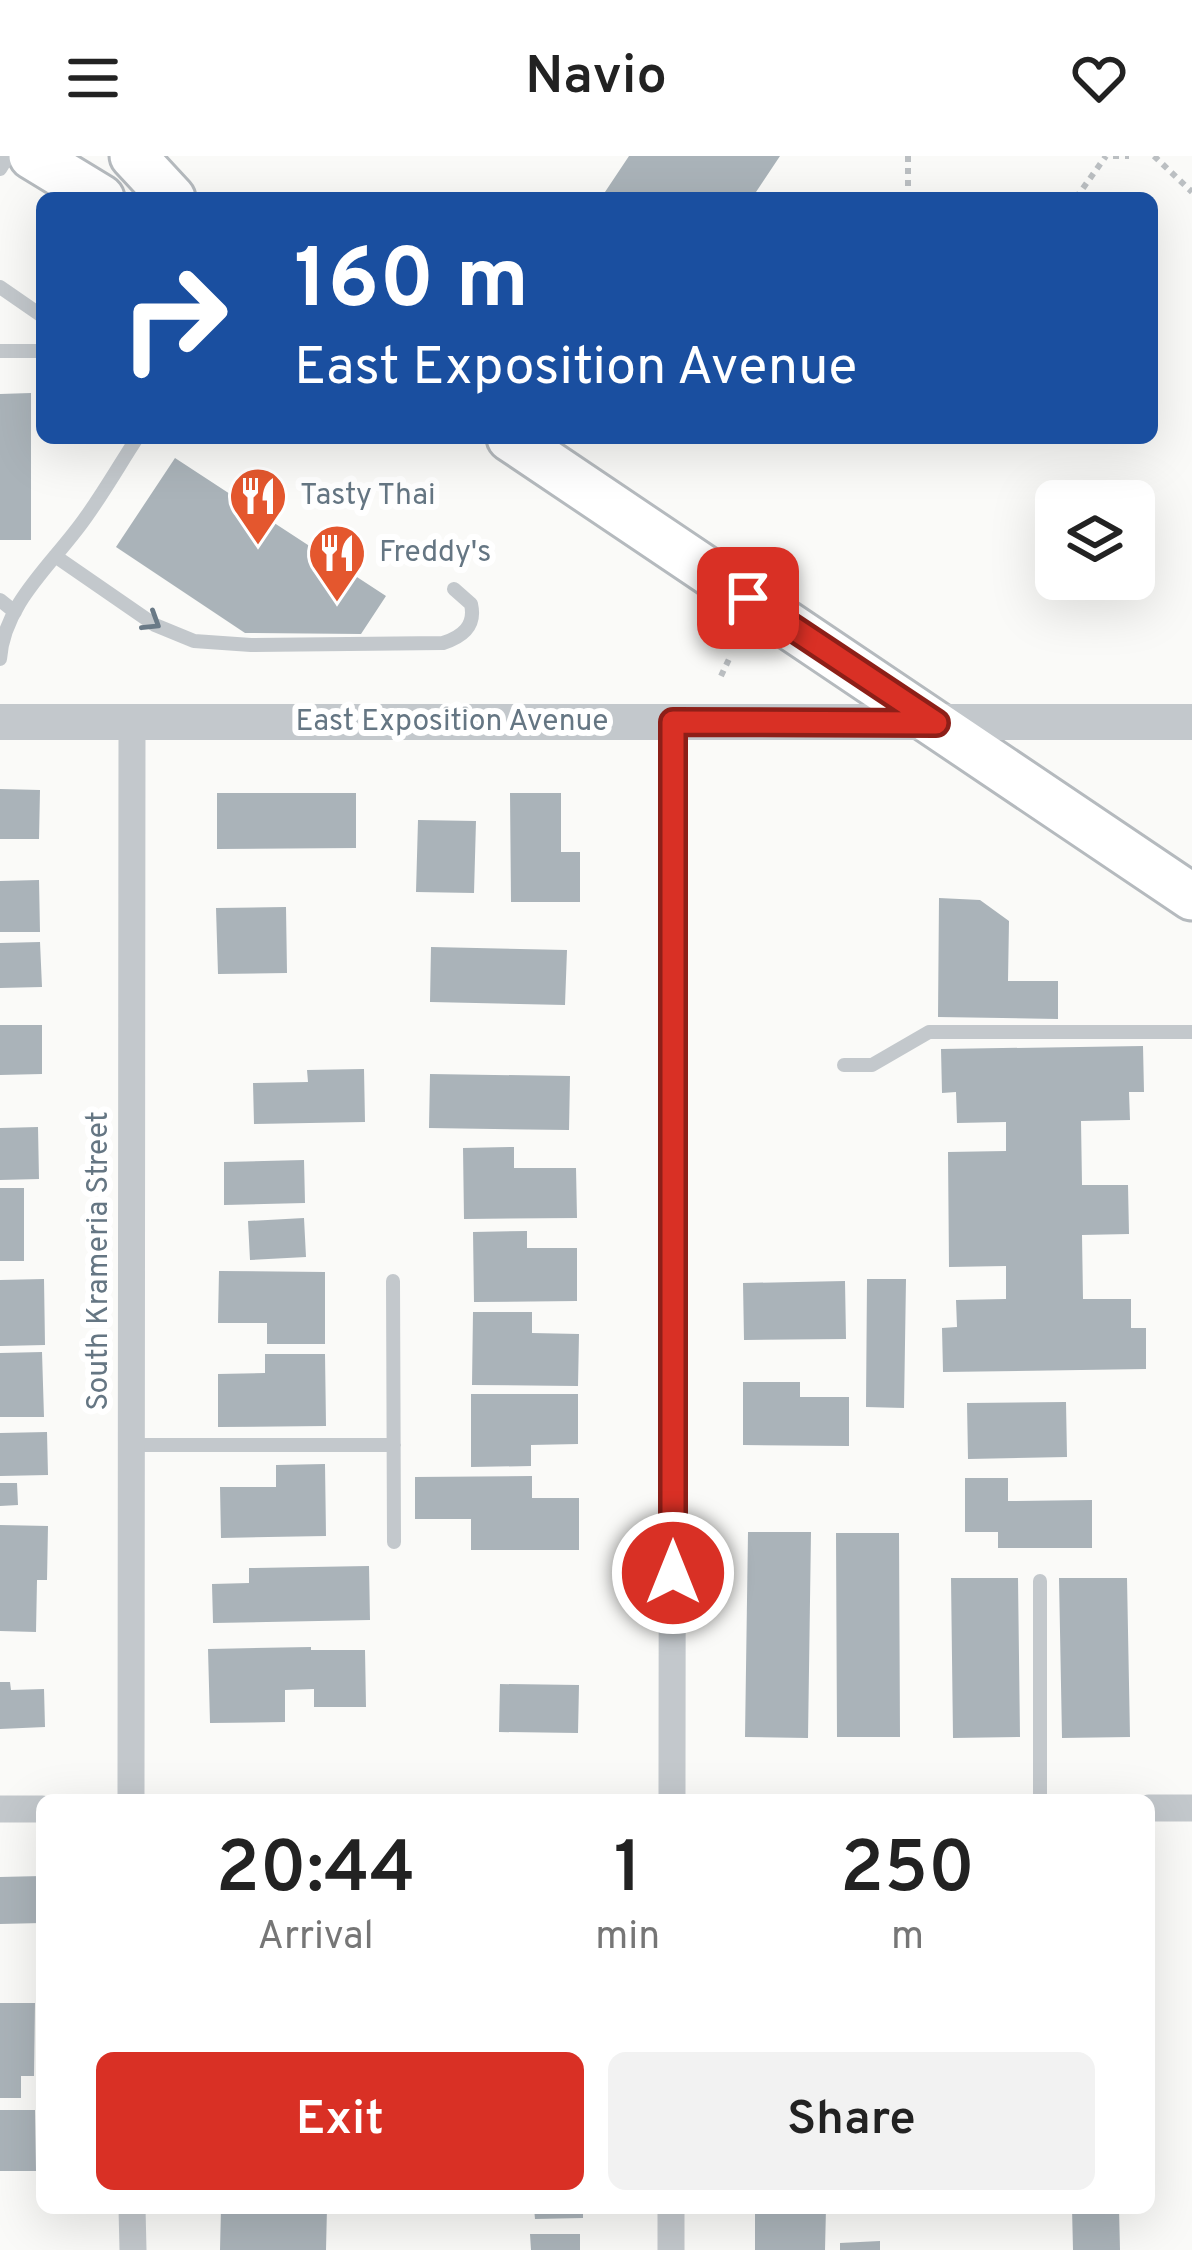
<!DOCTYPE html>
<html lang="en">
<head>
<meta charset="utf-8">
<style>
  :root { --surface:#fff; --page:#f2f2f2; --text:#222; --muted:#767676; --accent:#d93025 }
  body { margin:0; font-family:Overpass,sans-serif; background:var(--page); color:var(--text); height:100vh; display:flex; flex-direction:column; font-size:45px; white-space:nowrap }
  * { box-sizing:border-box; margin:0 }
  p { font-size:39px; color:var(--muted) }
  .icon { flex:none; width:66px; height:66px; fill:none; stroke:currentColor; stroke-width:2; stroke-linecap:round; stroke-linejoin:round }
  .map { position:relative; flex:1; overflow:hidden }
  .drawer { position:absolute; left:36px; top:1638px; width:1119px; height:420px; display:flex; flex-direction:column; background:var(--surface); border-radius:18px; box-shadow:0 12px 48px #0002 }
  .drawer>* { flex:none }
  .guide { position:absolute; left:36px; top:36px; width:1122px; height:252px; border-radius:18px; box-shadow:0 12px 48px #0002; background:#1a4fa0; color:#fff; overflow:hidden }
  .tools { position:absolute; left:1035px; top:324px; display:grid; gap:24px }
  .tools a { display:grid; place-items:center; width:120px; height:120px; border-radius:18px; background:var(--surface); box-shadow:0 12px 48px #0002; font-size:60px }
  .pin { position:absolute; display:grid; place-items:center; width:102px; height:102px; color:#fff; margin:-51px; border-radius:24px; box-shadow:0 6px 18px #0006 }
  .me { position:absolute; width:132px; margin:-66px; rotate:0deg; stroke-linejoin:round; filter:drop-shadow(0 0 9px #0008) }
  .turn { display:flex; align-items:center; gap:42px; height:252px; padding:0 60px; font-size:54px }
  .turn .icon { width:156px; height:156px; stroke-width:2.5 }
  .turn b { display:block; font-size:84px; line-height:102px }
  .eta { display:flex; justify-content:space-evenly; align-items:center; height:204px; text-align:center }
  .eta b { font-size:72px; font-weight:600; line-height:84px }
  .primary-button { display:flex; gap:24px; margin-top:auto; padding:24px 60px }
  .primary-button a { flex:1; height:138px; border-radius:18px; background:var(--accent); color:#fff; font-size:48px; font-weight:600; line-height:138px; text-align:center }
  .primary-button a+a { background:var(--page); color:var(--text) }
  header { display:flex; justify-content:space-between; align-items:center; height:156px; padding:0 60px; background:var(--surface); font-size:54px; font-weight:600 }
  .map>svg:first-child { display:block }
</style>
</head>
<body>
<header><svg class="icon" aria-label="menu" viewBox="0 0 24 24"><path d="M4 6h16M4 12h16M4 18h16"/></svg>Navio<svg class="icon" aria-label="heart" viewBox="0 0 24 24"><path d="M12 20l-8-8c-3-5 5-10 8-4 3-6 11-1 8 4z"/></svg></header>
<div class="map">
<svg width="1192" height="2094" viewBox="0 0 1192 2094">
  <rect width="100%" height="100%" fill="#fafaf8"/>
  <!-- building -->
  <path fill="#aab3b9" d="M629,0H780L752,42H601Z
    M31,237V384H0V238Z
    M175,302L386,440L361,478L245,477L116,391Z
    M0,633L40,634L39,683H0Z
    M217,637H356V692L217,693Z
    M510,637H561V696H580V746H511Z
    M418,664L476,665L474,737L416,736Z
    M39,724L40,776H0V725Z
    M939,742L980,744L1009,765L1008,825H1058V863L938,861Z
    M286,751L287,817L218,818L216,752Z
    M40,786L42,831L0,832V787Z
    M431,791L567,794L565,849L430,846Z
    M0,869H42V918L0,919Z
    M1143,890L1144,936H1129L1130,964L1081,965L1082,1029H1128L1129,1078L1082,1079L1083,1143H1131V1172H1146V1213L943,1216L942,1172L957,1171L956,1144L1006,1143V1110L949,1111L948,996L1006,995V966L957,967L956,936L942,937L941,893Z
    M364,913L365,966L254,968L253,927L308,926L307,914Z
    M430,918L570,920L569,974L429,972Z
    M38,971L39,1023L0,1024V972Z
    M514,991V1012H576L577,1062L464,1063L463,992Z
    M304,1004L305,1047L224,1049V1006Z
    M0,1032H24V1105H0Z
    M304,1062L306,1101L250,1104L248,1065Z
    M527,1075V1092H577V1145L474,1146L473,1076Z
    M219,1115L325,1116V1188H267V1167H218Z
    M44,1123L45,1189L0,1190V1124Z
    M867,1123H906L904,1252L866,1251Z
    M845,1125L846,1183L744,1184L743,1127Z
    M473,1156H532V1177L579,1178L578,1230L472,1229Z
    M42,1196L44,1261H0V1197Z
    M265,1198H325L326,1270L218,1271V1218L265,1217Z
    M743,1226H800V1241H849V1290L743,1289Z
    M471,1238H578V1288L531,1289V1310L471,1311Z
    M1066,1246L1067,1301L968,1303L967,1247Z
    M47,1276L48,1319L0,1320V1277Z
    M325,1308L326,1380L221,1382L220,1331H276V1309Z
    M532,1320V1342H579V1394H471V1363H415V1321Z
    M965,1322H1008V1345L1092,1344V1392H998V1376H965Z
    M0,1327H17L18,1349L0,1350Z
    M0,1369L48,1370L47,1424H37L36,1476L0,1475Z
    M748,1376H811L808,1582L745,1581Z
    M836,1377H899L900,1581H837Z
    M369,1410L370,1464L213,1467L212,1428L249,1427V1412Z
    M951,1422H1018L1020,1581L953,1582Z
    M1059,1422H1127L1130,1581L1062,1582Z
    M311,1491V1494H365L366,1551H314V1533L285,1534V1566L210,1567L208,1493Z
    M0,1526H10L11,1534L44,1533L45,1571L0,1573Z
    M500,1528L579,1529L578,1577L499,1576Z
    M42,1720V1767L0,1768V1721Z
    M0,1847H35L34,1920H21V1942H0Z
    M0,1954H35L36,2015H0Z
    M221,2052H327L326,2094H220Z
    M534,2052H583V2062L535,2063Z
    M755,2052H826L825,2094H755Z
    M1072,2052H1119L1120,2094H1073Z
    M530,2078H580V2094H531Z
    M880,2085V2094H840V2087Z"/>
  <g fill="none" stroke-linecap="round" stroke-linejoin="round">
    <!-- primary casing -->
    <g stroke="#b5babe" stroke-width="51">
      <path id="primary" d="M32,0L101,42
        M133,0L172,42
        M510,282L1192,741"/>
    </g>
    <!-- path -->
    <path stroke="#bbbfc2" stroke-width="6" stroke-dasharray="6 6" stroke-linecap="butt" d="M908,0V42
      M1113,0H1129
      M1154,0L1192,36
      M1076,42L1106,0
      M721,520L730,501"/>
    <!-- service -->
    <path stroke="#c3c8cc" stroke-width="14" d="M0,13L8,0
      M0,131L42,160
      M0,195H42
      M55,400L155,469L194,485L251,489L443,487C462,481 476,470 471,448L454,433
      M0,444L15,456
      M0,503C4,446 55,406 86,361C104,336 120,308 137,282
      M844,909H872L929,876H1192
      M393,1125L394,1386
      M131,1289H394
      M1040,1644V1425"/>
    <!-- minor -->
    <path stroke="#c3c8cc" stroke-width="27" d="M131,1644L132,566
      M672,1644L673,566
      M1149,1652H1192
      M0,1653H42
      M132,2052L133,2094
      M671,2094V2052"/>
    <!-- tertiary -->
    <path stroke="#c3c8cc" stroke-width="36" d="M0,566H1192"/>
    <!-- primary -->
    <use href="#primary" stroke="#fff" stroke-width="45"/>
  </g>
  <!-- one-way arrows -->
  <defs><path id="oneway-chevron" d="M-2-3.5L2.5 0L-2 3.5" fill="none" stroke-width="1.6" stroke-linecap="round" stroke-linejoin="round" transform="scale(3)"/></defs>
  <use stroke="#6a7a87" href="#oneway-chevron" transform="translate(152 466) rotate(32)"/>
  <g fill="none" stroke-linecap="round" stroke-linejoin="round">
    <!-- route casing -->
    <g stroke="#8d1f18" stroke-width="30">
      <path id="route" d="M673,1417V566L936,567L748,442"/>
    </g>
    <!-- route -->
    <use href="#route" stroke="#d93025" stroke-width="21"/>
  </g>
  <!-- icons -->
  <defs>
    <g id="restaurant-pin" transform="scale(3)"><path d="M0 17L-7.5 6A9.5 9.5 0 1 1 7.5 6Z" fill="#e4572e" stroke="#fff"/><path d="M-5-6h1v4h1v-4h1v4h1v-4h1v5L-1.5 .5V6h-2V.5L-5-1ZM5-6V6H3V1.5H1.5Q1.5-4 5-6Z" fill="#fff"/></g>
  </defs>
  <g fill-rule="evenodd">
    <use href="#restaurant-pin" x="258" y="340"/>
    <use href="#restaurant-pin" x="337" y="397"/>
  </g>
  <g text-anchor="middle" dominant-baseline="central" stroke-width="12" stroke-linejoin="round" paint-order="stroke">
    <!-- poi labels -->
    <g font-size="30" fill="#657683" stroke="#fff" text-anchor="start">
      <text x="300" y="340">Tasty Thai</text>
      <text x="379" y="397">Freddy's</text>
    </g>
    <!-- street labels -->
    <g font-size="30" fill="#657683" stroke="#fff">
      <text x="452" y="566">East Exposition Avenue</text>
      <text transform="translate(99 1105) rotate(-90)">South Krameria Street</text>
    </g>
  </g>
</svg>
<div class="tools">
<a><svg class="icon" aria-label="layers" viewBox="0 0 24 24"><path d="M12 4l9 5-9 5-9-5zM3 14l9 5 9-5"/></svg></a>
</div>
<div class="pin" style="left:748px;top:442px;background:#d93025"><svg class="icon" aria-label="arrive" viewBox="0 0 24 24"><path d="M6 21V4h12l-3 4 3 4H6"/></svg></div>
<svg class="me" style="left:673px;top:1417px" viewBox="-20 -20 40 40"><circle r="17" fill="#d93025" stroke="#fff" stroke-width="3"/><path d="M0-11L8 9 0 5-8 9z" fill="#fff"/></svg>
<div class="guide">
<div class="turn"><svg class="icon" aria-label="right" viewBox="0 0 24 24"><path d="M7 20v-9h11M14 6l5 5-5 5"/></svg><div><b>160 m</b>East Exposition Avenue</div></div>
</div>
<section class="drawer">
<div class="eta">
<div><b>20:44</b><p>Arrival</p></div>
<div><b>1</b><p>min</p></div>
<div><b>250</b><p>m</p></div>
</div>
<div class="primary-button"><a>Exit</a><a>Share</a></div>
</section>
</div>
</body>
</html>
